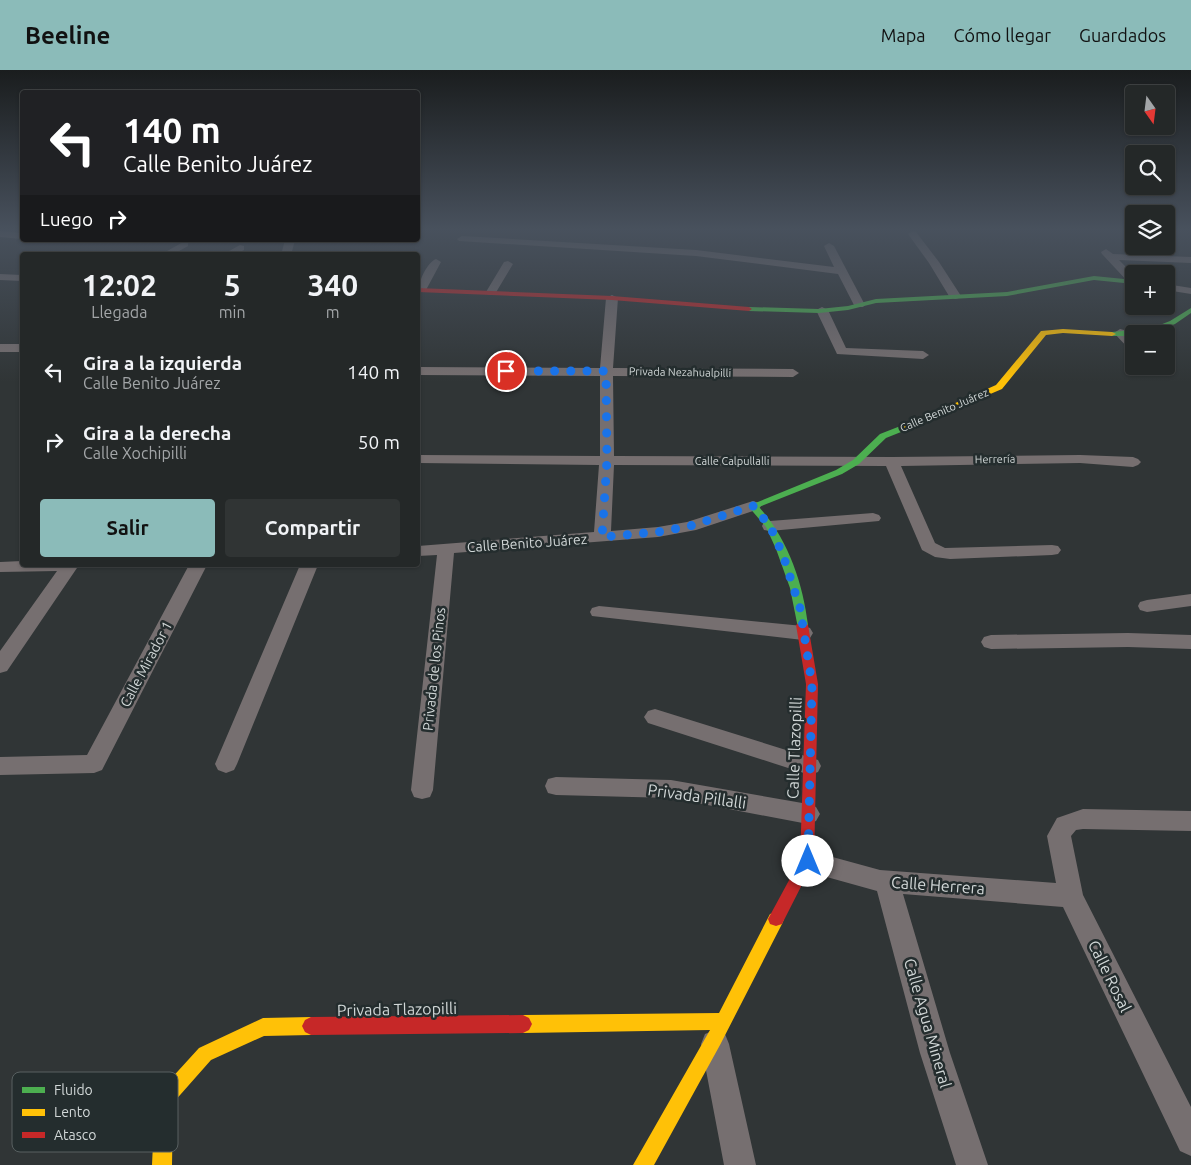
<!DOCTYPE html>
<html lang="es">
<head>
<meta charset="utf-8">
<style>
  :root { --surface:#242828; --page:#303434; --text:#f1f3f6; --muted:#a3a6a8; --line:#414445; --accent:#8bbbb9 }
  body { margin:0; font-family:Ubuntu,sans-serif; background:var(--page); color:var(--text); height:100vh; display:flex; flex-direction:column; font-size:19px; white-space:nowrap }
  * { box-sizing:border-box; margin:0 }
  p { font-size:16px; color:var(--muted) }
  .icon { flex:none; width:28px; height:28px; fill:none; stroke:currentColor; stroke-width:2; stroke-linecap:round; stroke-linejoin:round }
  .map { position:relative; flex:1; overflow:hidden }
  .details { position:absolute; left:20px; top:182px; width:400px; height:315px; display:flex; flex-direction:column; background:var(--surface); border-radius:5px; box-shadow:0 1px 4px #0004,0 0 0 1px var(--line) }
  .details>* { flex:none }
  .banner { position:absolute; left:20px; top:20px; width:400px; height:152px; border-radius:5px; box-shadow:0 1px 4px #0004,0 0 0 1px var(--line); background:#202124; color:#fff; overflow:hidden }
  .needle { width:32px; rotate:166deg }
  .controls { position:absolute; left:1125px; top:15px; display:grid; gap:10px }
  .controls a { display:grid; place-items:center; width:50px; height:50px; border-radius:5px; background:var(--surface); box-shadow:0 1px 4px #0004,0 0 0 1px var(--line); font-size:25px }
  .pin { position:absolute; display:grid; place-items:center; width:42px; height:42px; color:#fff; margin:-21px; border:2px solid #fff; border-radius:50%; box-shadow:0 1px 5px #0007 }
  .me { position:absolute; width:55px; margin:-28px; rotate:0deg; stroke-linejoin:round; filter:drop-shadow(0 0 4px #0008) }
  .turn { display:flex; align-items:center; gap:18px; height:105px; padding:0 20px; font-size:22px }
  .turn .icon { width:65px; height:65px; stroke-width:2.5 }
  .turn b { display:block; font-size:35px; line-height:42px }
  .then { display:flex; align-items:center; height:48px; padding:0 20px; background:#0003; gap:10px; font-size:19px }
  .eta { display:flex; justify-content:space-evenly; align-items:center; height:85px; text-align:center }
  .eta b { font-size:30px; font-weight:600; line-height:35px }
  .cta { display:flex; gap:10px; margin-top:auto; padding:10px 20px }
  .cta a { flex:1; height:58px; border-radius:5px; background:var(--accent); color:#111; font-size:20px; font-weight:600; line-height:58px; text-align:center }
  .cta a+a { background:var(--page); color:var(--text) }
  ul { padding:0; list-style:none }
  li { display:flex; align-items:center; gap:15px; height:70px; padding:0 20px }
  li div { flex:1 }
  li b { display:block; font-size:19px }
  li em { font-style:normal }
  header { display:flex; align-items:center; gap:30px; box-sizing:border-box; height:70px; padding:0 25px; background:var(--accent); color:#111 }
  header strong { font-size:24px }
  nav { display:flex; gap:28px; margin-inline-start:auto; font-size:18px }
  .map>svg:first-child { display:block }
</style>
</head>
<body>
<header>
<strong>Beeline</strong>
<nav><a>Mapa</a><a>Cómo llegar</a><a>Guardados</a></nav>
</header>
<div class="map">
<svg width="1191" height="1095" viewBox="0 0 1191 1095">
  <rect width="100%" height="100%" fill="#303536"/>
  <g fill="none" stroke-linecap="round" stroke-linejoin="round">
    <!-- street -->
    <path fill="#766f70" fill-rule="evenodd" d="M0,161L22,163V169L0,167Z
      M913,161L916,162L939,192L961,226L959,228L955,229L949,226L929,193L908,164Z
      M462,166L696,180L834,197L824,176L829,173L834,176L865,235L863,237H855L838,204L696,186L459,171L457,169Z
      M285,170H295L291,185H281Z
      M185,171L188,172V176L172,185H160Z
      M240,175L244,176V180L234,185H222Z
      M1106,179L1113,184L1191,187V193L1119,190L1134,205V215L1130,214L1102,184L1101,182Z
      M436,189L441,192L426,220L425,222H418C418,213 427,192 436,189Z
      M508,191L513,194L495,224L491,225L487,224L486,222L504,192Z
      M0,204L22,205V211L0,210Z
      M1166,214L1191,218V224L1166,220Z
      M612,225L618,228L613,298L793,299L799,303L793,307L613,306L614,386L892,387L1080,385L1133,387L1138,389L1141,392L1138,395L1133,397L1080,393L901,396L935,473L945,478L1052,475L1058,476L1061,480L1058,484L1052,485L950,489L935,487L922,480L886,396L614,395L611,461L658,457L687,452L753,431L759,433L761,436L759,439L696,460L658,467L454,483L433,720L430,727L422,729L414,727L411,720L437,485L418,486V476L594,462L599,395L418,393V385L600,386V306L418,305V297L600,298L606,228Z
      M822,237L828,240L846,278L923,281L929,285L923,289L837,284L816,240Z
      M1120,259L1124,260L1134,270V281L1130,280L1114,263Z
      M0,274H22V282H0Z
      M873,443L879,445L881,448L879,451L770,461L764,460L762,456L764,452L770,451Z
      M22,491V495H79L7,601L0,603V581L57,501L0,502V492Z
      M189,495H207L102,700L94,703L0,705V687L87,685Z
      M300,495H318L237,694L234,700L226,703L218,700L215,694Z
      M1191,524V536L1147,542L1140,540L1138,536L1140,532L1147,530Z
      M599,536L803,556L810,558L813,563L810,568L803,570L592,546L590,542L592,538Z
      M1128,563L1191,565V579L1128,577L991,579L984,577L981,572L984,567L991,565Z
      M655,639L818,690L821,696L818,702L810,705L648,653L644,647L648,641Z
      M556,707L671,710L808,734L816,737L820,744L816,751L808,754L671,728L556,725L548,723L545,716L548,709Z
      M1083,739L1191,741V761L1083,759L1076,760L1071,766L1083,825L1191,1037V1086L1180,1081L1063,837L903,824L950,983L988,1095H956L920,983L877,821L798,799L795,791L798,783L807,780L880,800L1056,813L1047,766L1057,748Z
      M715,960L725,964L729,974L756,1095H724L701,974L705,964Z"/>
    <!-- fast -->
    <path fill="#4caf50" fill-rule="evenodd" d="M1094,206L1134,210V214L1094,210L1007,226L876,233L848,240L819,243L749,241L746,239L749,237L819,239L848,236L876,229L1007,222Z
      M1191,238V243L1175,254L1157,261L1124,266H1112L1108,264L1112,262L1152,258L1170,251Z
      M903,355L907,358L906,360L886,368L859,394L842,404L759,437C788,469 803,513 808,555L802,559L798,558L790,518L776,479L766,457L748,436L836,400L853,390L880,364Z"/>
    <!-- slow -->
    <path fill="#ffc107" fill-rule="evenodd" d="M1063,259L1112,262L1116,264L1112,266L1063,263L1046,265L1002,319L906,360L903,361L899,358L996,315L1041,261Z
      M776,842L782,844L784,849L782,854L720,975L654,1095H633L710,960L523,963L517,960L514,954L517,948L523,945L719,943L770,844Z
      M311,947L317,950L320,956L317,962L311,965L264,966L211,990L173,1033L172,1095H152L155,1029L158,1023L199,978L263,948Z"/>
    <!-- jam -->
    <path fill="#c62828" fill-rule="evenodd" d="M418,218L612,226L749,237L752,239L749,241L612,230L418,222Z
      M802,551L808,555L818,614L814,791L782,854L776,856L770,854L768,849L800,790L806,614L796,555Z
      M523,945L529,948L532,954L529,960L523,963L311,965L305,962L302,956L305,950L311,947Z"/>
  </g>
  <!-- sky -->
  <linearGradient id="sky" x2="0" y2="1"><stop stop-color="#1a1d1e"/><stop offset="0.51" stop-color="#48515d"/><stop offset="1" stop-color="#48515d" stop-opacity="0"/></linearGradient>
  <rect width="1191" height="312" fill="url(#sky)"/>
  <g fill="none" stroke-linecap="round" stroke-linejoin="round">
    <!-- route -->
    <path stroke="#1a73e8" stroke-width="9" stroke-dasharray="0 16.2" d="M506,301H606L607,390L602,467L658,462L690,456L753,436L770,456L783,485L800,538L812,614L808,791"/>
  </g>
  <g text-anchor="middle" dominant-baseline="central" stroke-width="5" stroke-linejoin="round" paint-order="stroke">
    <!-- far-street labels -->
    <g font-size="11" fill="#d1d7d7" stroke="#242d2e">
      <text transform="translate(680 302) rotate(1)">Privada Nezahualpilli</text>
      <text transform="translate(944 340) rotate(-23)">Calle Benito Juárez</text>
      <text transform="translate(995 389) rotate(-1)">Herrería</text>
      <text x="732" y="391">Calle Calpullalli</text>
    </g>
    <!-- street labels -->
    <g font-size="14" fill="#d1d7d7" stroke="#242d2e">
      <text transform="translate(527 473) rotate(-4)">Calle Benito Juárez</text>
      <text transform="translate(146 594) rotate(-62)">Calle Mirador 1</text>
      <text transform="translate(434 599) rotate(-84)">Privada de los Pinos</text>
    </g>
    <!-- near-street labels -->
    <g font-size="16" fill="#d1d7d7" stroke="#242d2e">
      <text transform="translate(794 678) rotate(-88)">Calle Tlazopilli</text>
      <text transform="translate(697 726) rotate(8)">Privada Pillalli</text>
      <text transform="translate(938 815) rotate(4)">Calle Herrera</text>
      <text transform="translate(1110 906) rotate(64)">Calle Rosal</text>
      <text transform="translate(397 939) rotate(-1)">Privada Tlazopilli</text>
      <text transform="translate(928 953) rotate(74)">Calle Agua Mineral</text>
    </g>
  </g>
  <!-- legend -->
  <rect x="12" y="1002" width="166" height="80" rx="8" fill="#242d2e" stroke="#586061" stroke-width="1"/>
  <rect x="22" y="1017" width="23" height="6" fill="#4caf50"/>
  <rect x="22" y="1039" width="23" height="7" fill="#ffc107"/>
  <rect x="22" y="1062" width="23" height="6" fill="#c62828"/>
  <g font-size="14" fill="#d1d7d7">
    <text x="54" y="1025">Fluido</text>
    <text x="54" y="1047">Lento</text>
    <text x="54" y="1070">Atasco</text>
  </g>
</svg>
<div class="controls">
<a><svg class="needle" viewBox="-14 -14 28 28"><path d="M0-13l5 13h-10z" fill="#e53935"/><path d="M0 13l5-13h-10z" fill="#a3a6a8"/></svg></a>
<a><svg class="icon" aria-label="search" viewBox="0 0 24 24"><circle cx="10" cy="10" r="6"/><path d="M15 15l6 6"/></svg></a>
<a><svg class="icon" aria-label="layers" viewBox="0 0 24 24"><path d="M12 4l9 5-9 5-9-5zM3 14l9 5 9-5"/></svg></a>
<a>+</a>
<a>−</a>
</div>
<div class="pin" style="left:506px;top:301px;background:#d93025"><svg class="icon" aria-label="arrive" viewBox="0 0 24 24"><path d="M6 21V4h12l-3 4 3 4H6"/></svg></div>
<svg class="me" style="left:808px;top:791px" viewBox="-20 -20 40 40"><circle r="19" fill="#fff"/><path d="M0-13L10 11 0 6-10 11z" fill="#1a73e8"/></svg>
<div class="banner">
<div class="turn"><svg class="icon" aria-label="left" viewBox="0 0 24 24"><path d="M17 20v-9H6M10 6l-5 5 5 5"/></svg><div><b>140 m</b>Calle Benito Juárez</div></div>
<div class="then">Luego<svg class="icon" aria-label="right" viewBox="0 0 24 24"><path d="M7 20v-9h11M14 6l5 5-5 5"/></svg></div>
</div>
<section class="details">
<div class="eta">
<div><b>12:02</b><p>Llegada</p></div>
<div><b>5</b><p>min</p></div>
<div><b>340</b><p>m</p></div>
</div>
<ul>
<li><svg class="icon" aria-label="left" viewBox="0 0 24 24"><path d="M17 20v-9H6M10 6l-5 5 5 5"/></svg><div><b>Gira a la izquierda</b><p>Calle Benito Juárez</p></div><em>140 m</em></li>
<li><svg class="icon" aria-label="right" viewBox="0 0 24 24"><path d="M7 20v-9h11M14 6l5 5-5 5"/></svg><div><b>Gira a la derecha</b><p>Calle Xochipilli</p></div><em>50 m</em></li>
</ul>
<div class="cta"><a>Salir</a><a>Compartir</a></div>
</section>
</div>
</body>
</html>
